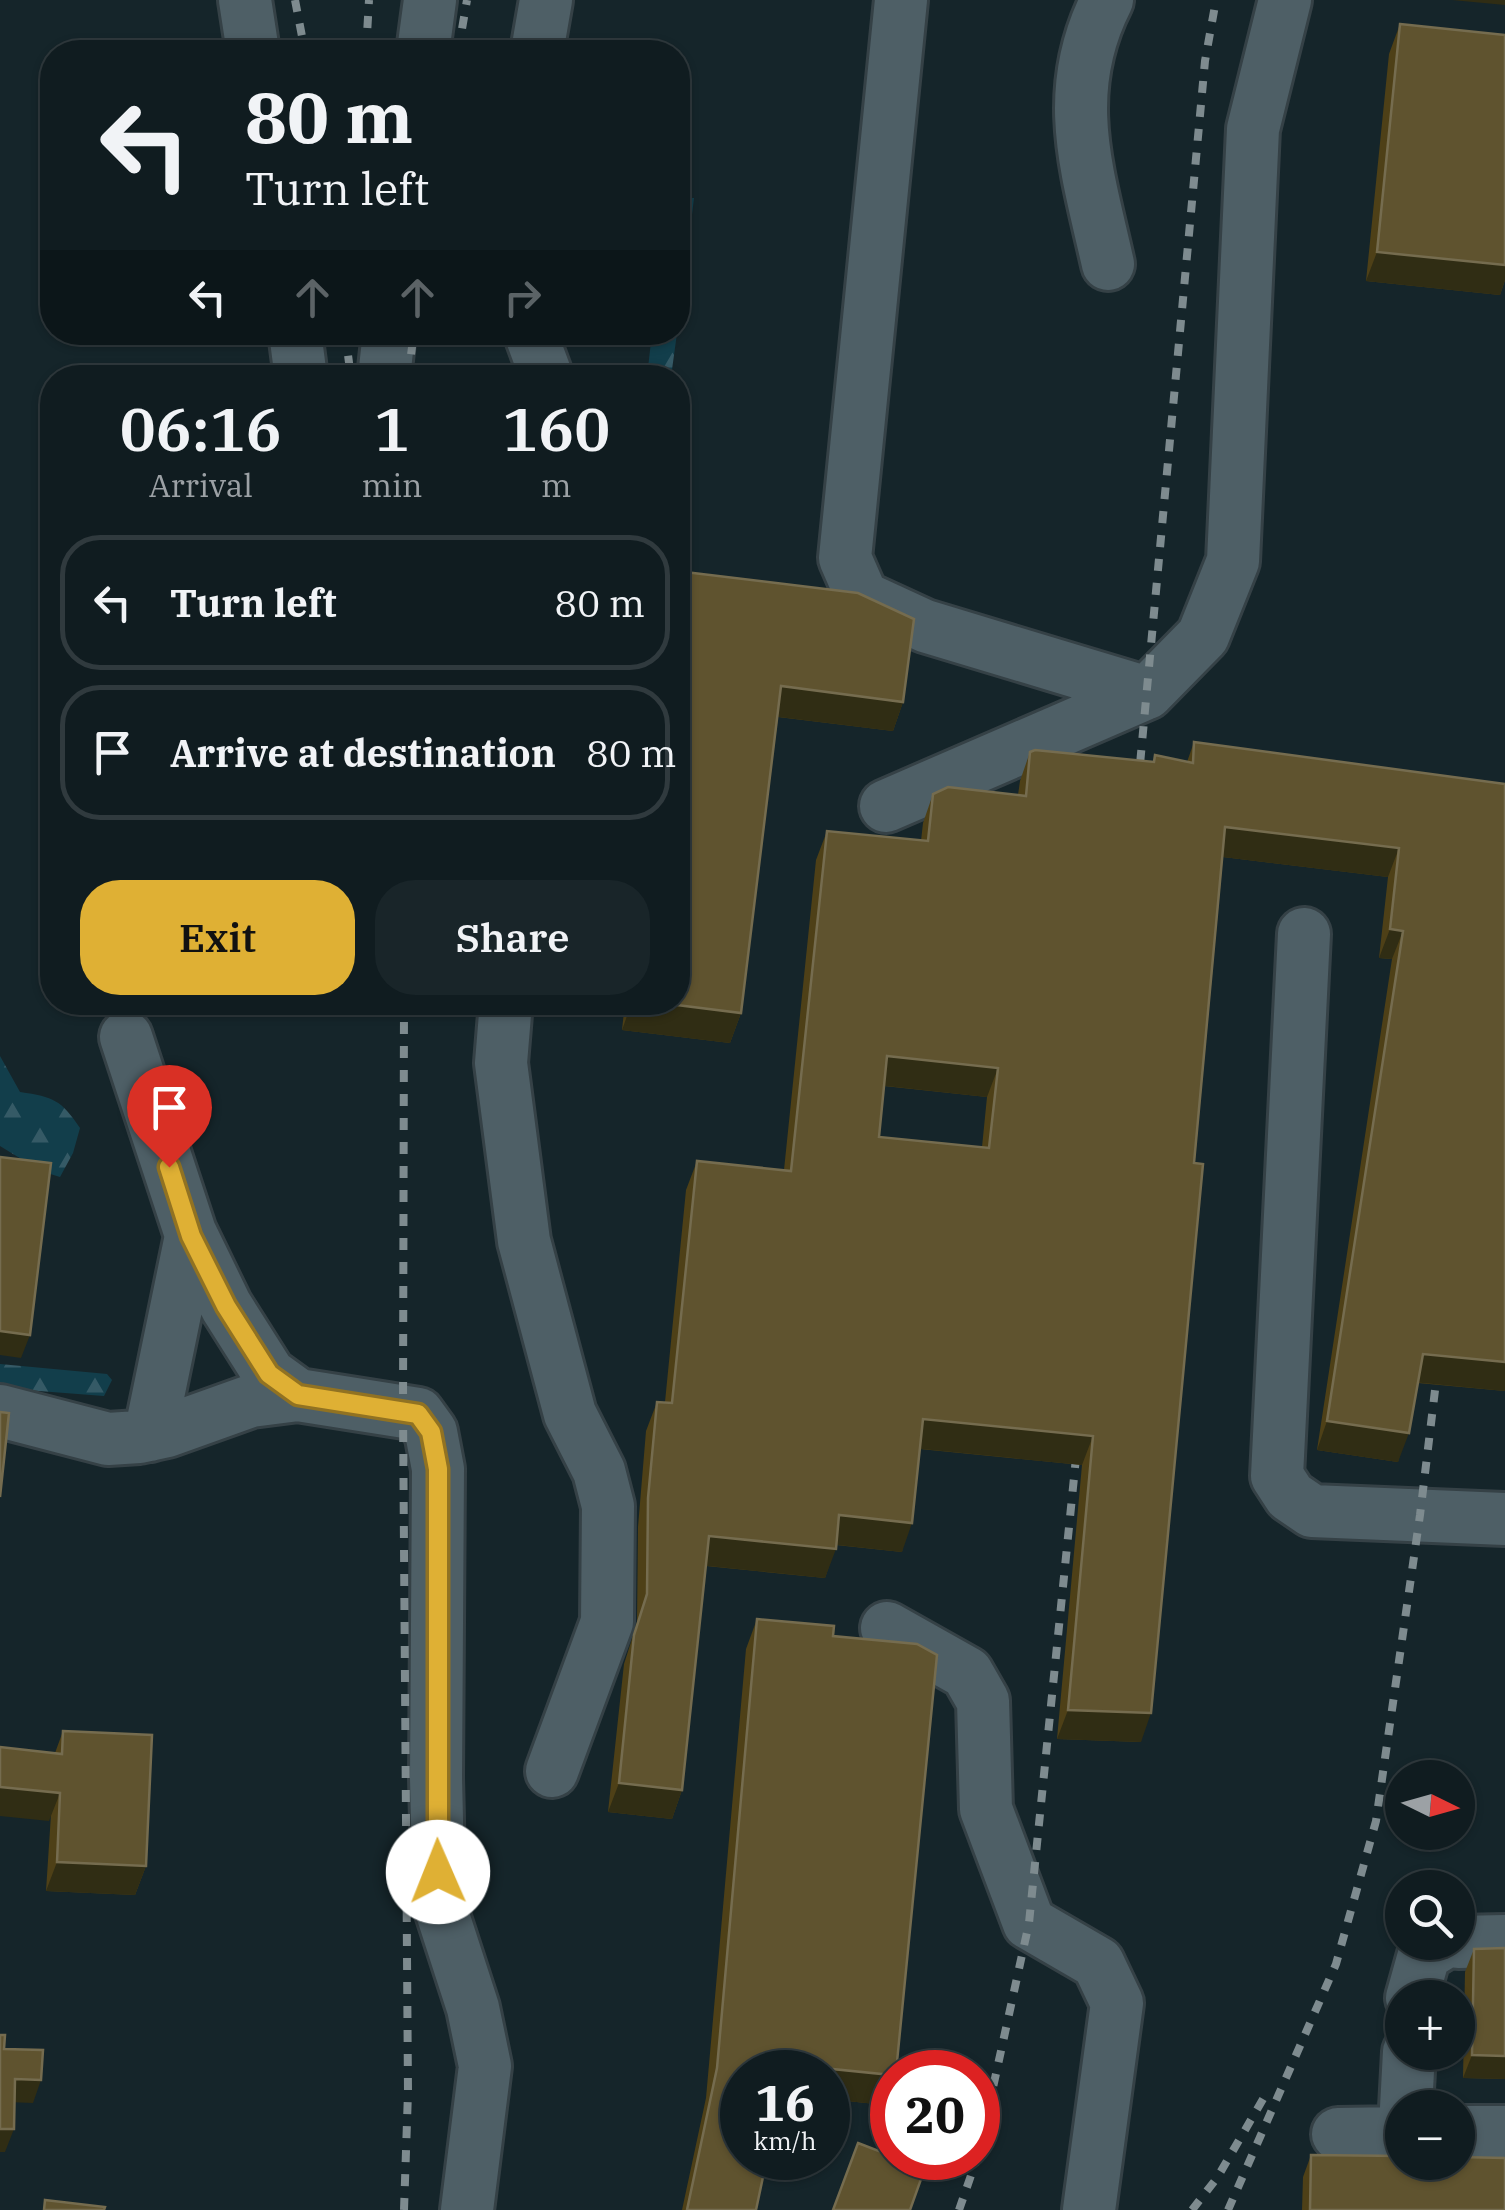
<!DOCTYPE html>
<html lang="en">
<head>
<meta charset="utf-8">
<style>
  :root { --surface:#101c20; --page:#192529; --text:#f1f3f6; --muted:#9ca1a5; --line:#303a3e; --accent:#dfb034 }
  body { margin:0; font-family:"IBM Plex Serif",serif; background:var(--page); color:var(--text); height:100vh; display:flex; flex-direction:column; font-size:38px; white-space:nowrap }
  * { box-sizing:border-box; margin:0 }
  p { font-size:32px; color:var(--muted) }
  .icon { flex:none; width:55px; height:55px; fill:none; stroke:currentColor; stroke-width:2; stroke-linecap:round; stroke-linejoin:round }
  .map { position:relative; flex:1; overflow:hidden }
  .side { position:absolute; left:40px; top:365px; width:650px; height:650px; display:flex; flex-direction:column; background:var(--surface); border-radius:40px; box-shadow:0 2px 8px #0004,0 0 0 2px var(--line) }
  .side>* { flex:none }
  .top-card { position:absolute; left:40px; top:40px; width:650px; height:305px; border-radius:40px; box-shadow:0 2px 8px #0004,0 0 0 2px var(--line); background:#101c20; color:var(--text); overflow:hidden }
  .needle { width:65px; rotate:95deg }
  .fabs { position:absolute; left:1385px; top:1760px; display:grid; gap:20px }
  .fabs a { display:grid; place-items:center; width:90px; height:90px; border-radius:50%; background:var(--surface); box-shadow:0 2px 8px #0004,0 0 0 2px var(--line); font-size:50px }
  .speed { position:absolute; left:720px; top:2050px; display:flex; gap:20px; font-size:50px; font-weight:700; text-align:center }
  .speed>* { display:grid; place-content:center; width:130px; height:130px; border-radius:50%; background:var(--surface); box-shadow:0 2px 8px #0004,0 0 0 2px var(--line); line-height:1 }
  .speed small { font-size:25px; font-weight:400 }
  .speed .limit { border:15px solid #d22; background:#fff; color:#111 }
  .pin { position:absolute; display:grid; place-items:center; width:85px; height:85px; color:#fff; margin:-102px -42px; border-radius:50% 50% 50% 0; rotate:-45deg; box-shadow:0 0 10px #0007 }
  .pin .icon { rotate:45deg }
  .me { position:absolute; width:110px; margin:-55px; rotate:359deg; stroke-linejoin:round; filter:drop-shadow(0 0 8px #0008) }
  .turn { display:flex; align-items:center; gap:35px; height:210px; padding:0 40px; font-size:45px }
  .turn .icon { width:130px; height:130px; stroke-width:2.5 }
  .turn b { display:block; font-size:70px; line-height:85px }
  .lanes { display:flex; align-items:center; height:95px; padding:0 40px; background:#0003; justify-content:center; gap:50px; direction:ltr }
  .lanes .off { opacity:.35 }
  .eta { display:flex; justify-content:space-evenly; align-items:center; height:170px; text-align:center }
  .eta b { font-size:60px; font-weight:600; line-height:70px }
  .button { display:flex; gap:20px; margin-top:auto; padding:20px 40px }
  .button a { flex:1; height:115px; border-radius:40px; background:var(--accent); color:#111; font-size:40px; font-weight:600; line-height:115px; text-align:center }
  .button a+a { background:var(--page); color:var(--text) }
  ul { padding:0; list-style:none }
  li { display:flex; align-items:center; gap:30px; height:135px; margin:0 20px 15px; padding:0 20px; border:5px solid var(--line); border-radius:40px }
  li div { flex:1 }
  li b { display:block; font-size:38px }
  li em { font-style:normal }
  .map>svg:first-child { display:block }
</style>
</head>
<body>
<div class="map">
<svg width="1505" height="2210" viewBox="0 0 1505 2210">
  <defs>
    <pattern id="forest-firs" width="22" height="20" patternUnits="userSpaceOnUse" patternTransform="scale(2.5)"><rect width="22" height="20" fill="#123e4b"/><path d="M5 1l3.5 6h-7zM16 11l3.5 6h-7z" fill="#355a66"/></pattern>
  </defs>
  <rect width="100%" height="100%" fill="#15252a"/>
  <!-- forest -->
  <path fill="url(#forest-firs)" d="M678,198H694L678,329Z
    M652,333H677L671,377H647Z
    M0,1056L20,1092C54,1097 61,1100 80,1128L73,1153L60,1177L41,1171L0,1146Z
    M0,1364L107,1374L112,1380L104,1396L0,1388Z"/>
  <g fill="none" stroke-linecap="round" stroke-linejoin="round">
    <!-- minor casing -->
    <g stroke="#354146" stroke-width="58">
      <path id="minor" d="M245,0L253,52
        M901,0L845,558L862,597L925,626L1147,693
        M1107,0C1060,92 1087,170 1108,264
        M423,52L430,0
        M537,52L546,0
        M295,332L301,378
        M530,332L547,378
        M384,378L389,332
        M886,806L1147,693L1203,636L1233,561L1253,129L1285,0
        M1304,934L1277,1476L1290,1496L1312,1511L1505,1519
        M506,1002L501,1063L524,1241L570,1414L599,1471L608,1506L607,1622L552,1771
        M126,1037L190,1232L226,1306L269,1374L298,1395L418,1414L431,1432L438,1469L436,1778L439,1903L473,2008L485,2066L467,2210
        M0,1411L108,1439L139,1437L167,1431L251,1401L298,1395
        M150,1435L191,1236
        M887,1628L967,1673L983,1701L986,1809L1029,1923L1098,1963L1117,2003L1089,2210
        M1458,1942L1505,1941
        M1412,1998L1424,1955L1445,1942
        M1406,2108L1409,2052
        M1458,2132H1505
        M1338,2134L1402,2133"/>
    </g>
    <!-- minor -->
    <use href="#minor" stroke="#4e5f66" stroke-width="52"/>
    <!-- rail -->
    <path stroke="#7e8b8f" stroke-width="8" stroke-dasharray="12 12" stroke-linecap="butt" d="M295,0L305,52
      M366,52L369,0
      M458,52L467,0
      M345,332L351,378
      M408,378L414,332
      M1138,786L1205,61L1216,0
      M978,2156L1029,1923L1078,1438
      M404,2210L408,2092L403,1411L404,1002
      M959,2210L977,2158
      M1192,2210L1217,2178L1266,2094
      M1228,2210L1336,1964L1376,1821L1420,1515L1439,1357"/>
  </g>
  <!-- wall -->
  <path fill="#4e4017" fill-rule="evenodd" d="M1400,24L1505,35V280L1500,295L1366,281L1389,54Z
    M685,572L903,702L893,731L778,717L741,1013L730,1043L622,1030L625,1002H678V593Z
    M1194,742L1505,784V1391L1418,1383L1398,1462L1317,1450L1392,959L1379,958L1388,877L1223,857L1141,1742L1057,1739L1082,1465L920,1449L902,1552L836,1545L825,1578L706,1566L682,1790L672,1819L608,1812L624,1664L637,1623L638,1527L646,1431L657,1402H665L686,1190L697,1161L784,1170L816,860L827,831L921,841L923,823L933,794L1018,795L1020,781L1030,752L1153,762L1155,755L1187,762ZM884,1086L987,1097L982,1147L879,1137Z
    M757,1619L833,1636L885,2105L828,2099V2072H742L756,2210H682L706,2098L746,1649Z
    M63,1731L146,1866L135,1895L46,1891L55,1753Z
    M1474,1949L1505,2079L1463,2078L1465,1972Z
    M1311,2155L1505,2210H1302L1303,2177Z"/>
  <!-- shaded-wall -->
  <path fill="#302d14" d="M1452,0H1505V5Z
    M1377,252L1505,265V280L1500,295L1366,281Z
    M781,686L903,702L893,731L771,716Z
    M1225,827L1399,848L1388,877L1215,856Z
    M1390,929L1403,931L1392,959L1379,958Z
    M632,1002H653L741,1013L730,1043L622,1030Z
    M887,1056L998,1068L987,1097L877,1085Z
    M0,1331L30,1335L21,1358L0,1355Z
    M1423,1354L1505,1362V1391L1413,1382Z
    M923,1419L1093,1436L1082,1465L912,1448Z
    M1327,1421L1409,1433L1398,1462L1317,1450Z
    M839,1515L912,1523L902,1552L829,1544Z
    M709,1536L836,1549L825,1578L699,1565Z
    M1068,1710L1151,1713L1141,1742L1057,1739Z
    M619,1783L682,1790L672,1819L608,1812Z
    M0,1787L60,1793L49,1821L0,1816Z
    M57,1862L146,1866L135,1895L46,1891Z
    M1472,2055L1505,2056V2079L1463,2078Z
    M812,2067L892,2075V2084L885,2105L828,2099V2072H810Z
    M15,2079L41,2080L33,2103L7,2102Z
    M0,2129H14L5,2152H0Z"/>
  <!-- building -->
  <path fill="#5f532f" stroke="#756c4f" stroke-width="2.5" fill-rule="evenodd" d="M1400,24L1505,35V265L1377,252Z
    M685,572L858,593L914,619L903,702L781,686L741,1013L653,1002H678V636Z
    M1194,742L1505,784V1362L1423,1354L1409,1433L1327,1421L1403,931L1390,929L1399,848L1225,827L1194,1163L1203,1164L1151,1713L1068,1710L1093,1436L923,1419L912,1523L839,1515L836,1549L709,1536L682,1790L619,1783L634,1635L647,1594L648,1498L657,1402L672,1403L697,1161L791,1171L827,831L928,841L933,794L948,787L1026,796L1030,752L1035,750L1154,762L1155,755L1193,763ZM887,1056L998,1068L989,1148L879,1137Z
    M0,1157L51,1163L30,1335L0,1331Z
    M0,1412L9,1413L0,1497Z
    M757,1619L834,1626L833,1636L917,1644L937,1655L896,2072H892V2075L812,2067V2072H742V2158H767L756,2210H687L717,2068Z
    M63,1731L152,1735L146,1866L57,1862L60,1793L0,1787V1747L62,1754Z
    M1505,1948V2056L1472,2055L1474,1949Z
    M0,2035H5L4,2049L43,2050L41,2080L15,2079L14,2129H0Z
    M858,2143L892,2156V2158H897L925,2168L910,2210H833Z
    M1311,2155L1402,2156V2162H1458V2157L1505,2158V2210H1310Z
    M45,2200L105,2207L104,2210H44Z"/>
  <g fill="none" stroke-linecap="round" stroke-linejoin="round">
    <!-- route casing -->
    <g stroke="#917222" stroke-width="25">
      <path id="route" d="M169,1167L191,1236L226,1306L269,1374L298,1395L418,1414L431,1432L438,1469V1872"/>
    </g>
    <!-- route -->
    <use href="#route" stroke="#dfb034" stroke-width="18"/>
  </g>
</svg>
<div class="fabs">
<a><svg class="needle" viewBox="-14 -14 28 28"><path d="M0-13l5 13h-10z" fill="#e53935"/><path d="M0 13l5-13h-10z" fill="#9ca1a5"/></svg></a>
<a><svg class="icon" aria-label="search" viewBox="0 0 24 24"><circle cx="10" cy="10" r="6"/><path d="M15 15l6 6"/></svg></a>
<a>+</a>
<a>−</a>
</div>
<div class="speed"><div>16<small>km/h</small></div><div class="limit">20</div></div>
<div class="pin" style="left:169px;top:1167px;background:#d93025"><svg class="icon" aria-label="arrive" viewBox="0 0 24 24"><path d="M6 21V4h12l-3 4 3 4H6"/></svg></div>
<svg class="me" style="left:438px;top:1872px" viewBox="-20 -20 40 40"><circle r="19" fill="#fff"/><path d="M0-13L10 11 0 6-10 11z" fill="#dfb034"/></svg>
<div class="top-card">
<div class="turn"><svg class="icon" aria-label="left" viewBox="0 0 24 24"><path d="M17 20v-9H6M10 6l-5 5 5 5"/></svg><div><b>80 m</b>Turn left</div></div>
<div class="lanes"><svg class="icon" aria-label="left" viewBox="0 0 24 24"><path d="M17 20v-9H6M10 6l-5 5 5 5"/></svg><svg class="icon off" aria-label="ahead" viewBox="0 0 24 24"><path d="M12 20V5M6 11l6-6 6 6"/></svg><svg class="icon off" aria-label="ahead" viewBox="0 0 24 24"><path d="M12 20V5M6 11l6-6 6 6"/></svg><svg class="icon off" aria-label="right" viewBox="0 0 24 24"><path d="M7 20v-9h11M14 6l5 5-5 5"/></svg></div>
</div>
<section class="side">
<div class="eta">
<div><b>06:16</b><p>Arrival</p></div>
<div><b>1</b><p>min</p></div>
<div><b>160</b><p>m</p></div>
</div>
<ul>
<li><svg class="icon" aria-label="left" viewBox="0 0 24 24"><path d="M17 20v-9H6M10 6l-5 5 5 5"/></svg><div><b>Turn left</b></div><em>80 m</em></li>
<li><svg class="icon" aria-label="arrive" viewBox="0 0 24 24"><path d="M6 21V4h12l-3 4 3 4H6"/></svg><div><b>Arrive at destination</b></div><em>80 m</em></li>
</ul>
<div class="button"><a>Exit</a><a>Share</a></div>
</section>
</div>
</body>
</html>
